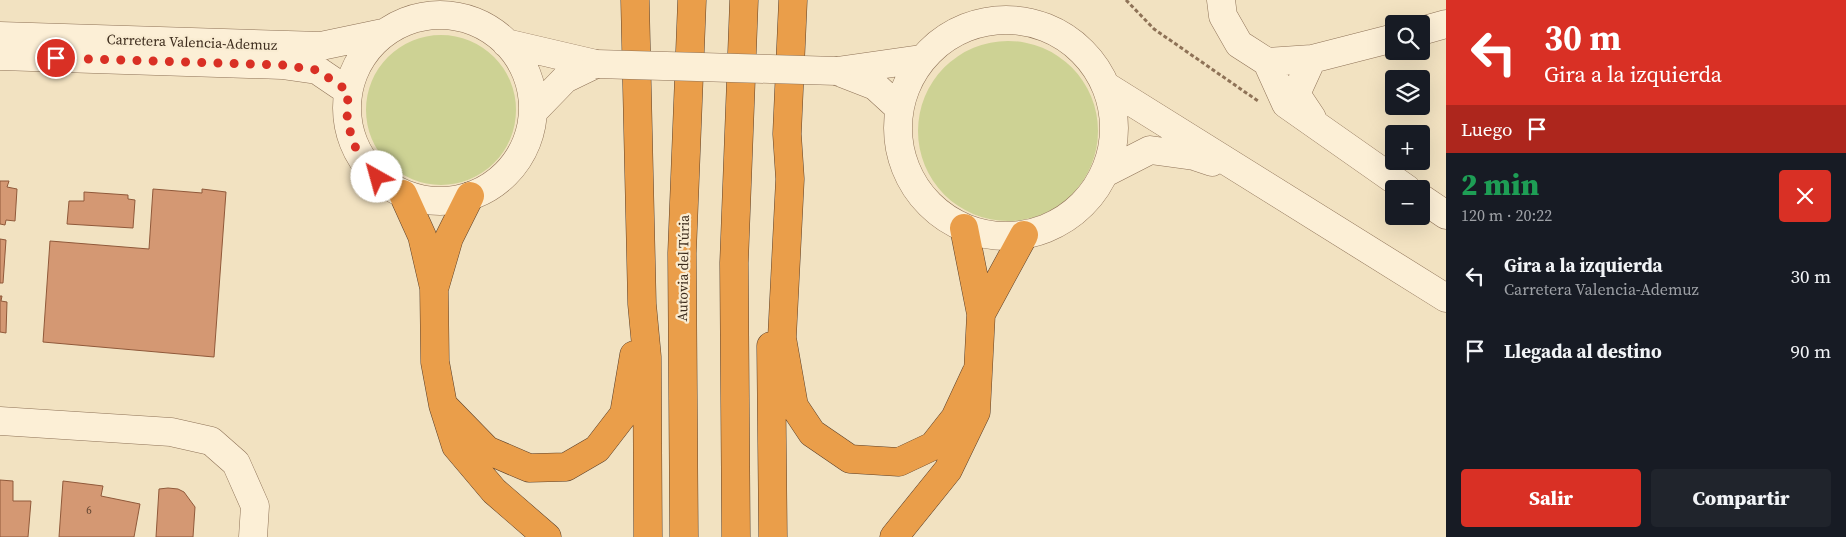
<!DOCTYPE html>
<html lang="es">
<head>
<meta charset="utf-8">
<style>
  :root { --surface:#171b24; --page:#20242c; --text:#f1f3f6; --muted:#9ea1a6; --accent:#d93025 }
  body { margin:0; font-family:"Source Serif 4",serif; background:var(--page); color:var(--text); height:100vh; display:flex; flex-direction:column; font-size:19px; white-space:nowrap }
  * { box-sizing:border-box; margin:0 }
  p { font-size:16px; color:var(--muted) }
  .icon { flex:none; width:28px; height:28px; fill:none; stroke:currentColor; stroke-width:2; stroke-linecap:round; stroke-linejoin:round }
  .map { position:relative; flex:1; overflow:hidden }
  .panel { display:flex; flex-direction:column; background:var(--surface); width:400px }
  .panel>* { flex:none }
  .top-card { background:#d93025; color:#fff; overflow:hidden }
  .buttons { position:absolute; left:1385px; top:15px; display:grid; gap:10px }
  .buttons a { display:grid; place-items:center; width:45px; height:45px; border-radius:5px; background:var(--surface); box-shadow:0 5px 20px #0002; font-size:25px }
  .pin { position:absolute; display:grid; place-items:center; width:42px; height:42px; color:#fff; margin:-21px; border:2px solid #fff; border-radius:50%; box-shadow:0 1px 5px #0007 }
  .me { position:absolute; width:55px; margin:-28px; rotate:322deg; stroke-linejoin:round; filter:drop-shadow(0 0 4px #0008) }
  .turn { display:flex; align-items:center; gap:18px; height:105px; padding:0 15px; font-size:22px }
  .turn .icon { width:65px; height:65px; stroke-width:2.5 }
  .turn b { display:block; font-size:35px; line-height:42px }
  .then { display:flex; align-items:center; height:48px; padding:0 15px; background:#0003; gap:10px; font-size:19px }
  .round { display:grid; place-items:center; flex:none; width:52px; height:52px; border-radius:5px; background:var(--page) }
  .head { display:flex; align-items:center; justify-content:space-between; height:85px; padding:0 15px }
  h1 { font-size:30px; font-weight:800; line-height:38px; color:#1e9e55 }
  .action { display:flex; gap:10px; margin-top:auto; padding:10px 15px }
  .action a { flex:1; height:58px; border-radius:5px; background:var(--accent); color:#fff; font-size:20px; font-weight:800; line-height:58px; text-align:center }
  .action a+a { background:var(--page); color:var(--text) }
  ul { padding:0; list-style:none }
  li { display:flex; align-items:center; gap:15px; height:75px; padding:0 15px }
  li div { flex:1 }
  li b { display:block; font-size:19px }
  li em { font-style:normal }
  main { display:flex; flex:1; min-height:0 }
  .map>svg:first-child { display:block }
</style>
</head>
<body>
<main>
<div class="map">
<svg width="1446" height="537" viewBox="0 0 1446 537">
  <rect width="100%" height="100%" fill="#f2e2c1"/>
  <!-- green -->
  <path fill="#cdd294" d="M366 110a75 75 0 1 1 150 0a75 75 0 1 1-150 0Z
    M918 131a90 90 0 1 1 180 0a90 90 0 1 1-180 0Z"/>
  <!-- building -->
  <path fill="#d49873" stroke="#90593a" d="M0,181H9L7,187L17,189L15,221L6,220L5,225L0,224Z
    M153,189L202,193V189L226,192L214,357L43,342L50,241L149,249Z
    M84,192L128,195V199L135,200L133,228L67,224L69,201H84Z
    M0,239L6,240L3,283H0Z
    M0,296H2L1,301L7,302L6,333L0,332Z
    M0,480L13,481V501H31L28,537H0Z
    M63,481L103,486L101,496L140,504L134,537H59Z
    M168,488L178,489L184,492L195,507L193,537H156L159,489Z"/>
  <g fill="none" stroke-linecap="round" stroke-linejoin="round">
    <!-- minor casing -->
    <g stroke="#8e7257" stroke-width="29">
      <path id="minor" d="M1221,0L1223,16L1239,44L1267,62L1312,59L1394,38
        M347 108a93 93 0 1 1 186 0a93 93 0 1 1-186 0Z
        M898 128a108 108 0 1 1 216 0a108 108 0 1 1-216 0Z
        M1421,31L1446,24
        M0,36L321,46L383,33
        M506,43L596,64
        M0,56L282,65L317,70L348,91
        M1267,62L1286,104L1407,189
        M837,71L921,59
        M839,72L875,86L899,108
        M1106,86L1446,298
        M533,112L565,79L596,64
        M1312,118L1296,94L1312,59
        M1105,173L1150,150L1194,156L1212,162
        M1421,198L1446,215
        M0,421L171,432L211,441L236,463L255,506L253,537"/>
    </g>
    <!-- highway casing -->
    <g stroke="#5b402b" stroke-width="29">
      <path id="highway" d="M635,0L642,304L647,357L648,537
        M793,0L787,134L790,179L782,338L794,406L812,433L850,459L899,462L933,446L955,418L976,373
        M403,194L422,236L434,288L435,362L443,405L456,446L494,491L547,537
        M435,286L449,238L470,196
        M981,314L1024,235
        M771,346L773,537
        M446,408L487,450L529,468L566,467L597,449L624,414L634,355
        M684,537L682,253L692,0
        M736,537L734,263L744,0
        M894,537L948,470L976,412L981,314L964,228"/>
    </g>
    <!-- path -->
    <path stroke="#8e7257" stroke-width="3" stroke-dasharray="4 2.5" stroke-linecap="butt" d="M1126,0L1154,29L1258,101"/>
    <!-- minor -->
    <use href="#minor" stroke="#fcefd6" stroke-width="28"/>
    <!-- highway -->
    <use href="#highway" stroke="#ea9e4a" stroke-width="28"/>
    <!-- minor-bridge casing -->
    <g stroke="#8e7257" stroke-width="29" stroke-linecap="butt">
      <path id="minor-bridge" d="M596,64L837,71"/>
    </g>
    <!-- minor-bridge -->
    <use href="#minor-bridge" stroke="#fcefd6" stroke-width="28"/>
  </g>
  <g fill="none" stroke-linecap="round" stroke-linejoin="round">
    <!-- route -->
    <path stroke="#d93025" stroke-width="9" stroke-dasharray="0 16.2" d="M56,58L282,65L317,70L348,91L347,122L357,152L377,177"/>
  </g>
  <g text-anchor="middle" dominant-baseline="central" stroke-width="4.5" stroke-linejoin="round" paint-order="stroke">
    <!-- number labels -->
    <g font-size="11" fill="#624632">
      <text x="89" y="510">6</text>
    </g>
    <!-- street labels -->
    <g font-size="14" fill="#3c2b1c" stroke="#f9ecd2">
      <text transform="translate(192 42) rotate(2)">Carretera Valencia-Ademuz</text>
      <text transform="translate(683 268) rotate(-89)">Autovia del Túria</text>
    </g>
  </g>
</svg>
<div class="buttons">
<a><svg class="icon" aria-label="search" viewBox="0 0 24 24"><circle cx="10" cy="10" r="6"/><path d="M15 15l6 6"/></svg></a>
<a><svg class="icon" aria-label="layers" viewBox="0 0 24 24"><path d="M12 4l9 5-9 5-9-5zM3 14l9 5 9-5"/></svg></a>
<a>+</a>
<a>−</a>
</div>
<div class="pin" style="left:56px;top:58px;background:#d93025"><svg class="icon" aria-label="arrive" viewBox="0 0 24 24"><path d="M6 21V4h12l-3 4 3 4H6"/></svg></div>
<svg class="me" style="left:377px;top:177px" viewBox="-20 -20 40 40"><circle r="19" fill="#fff"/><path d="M0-13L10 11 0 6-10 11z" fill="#d93025"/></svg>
</div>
<section class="panel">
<div class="top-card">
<div class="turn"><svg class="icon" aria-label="left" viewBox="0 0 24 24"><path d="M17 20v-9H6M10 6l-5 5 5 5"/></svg><div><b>30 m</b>Gira a la izquierda</div></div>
<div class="then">Luego<svg class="icon" aria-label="arrive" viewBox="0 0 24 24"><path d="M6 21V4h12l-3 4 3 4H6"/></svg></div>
</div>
<div class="head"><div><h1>2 min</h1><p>120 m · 20:22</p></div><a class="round" style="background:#d93025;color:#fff"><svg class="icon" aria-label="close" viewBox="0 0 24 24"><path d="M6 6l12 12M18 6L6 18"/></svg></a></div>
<ul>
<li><svg class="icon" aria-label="left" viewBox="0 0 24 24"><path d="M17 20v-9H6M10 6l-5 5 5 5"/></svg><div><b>Gira a la izquierda</b><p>Carretera Valencia-Ademuz</p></div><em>30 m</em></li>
<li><svg class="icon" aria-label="arrive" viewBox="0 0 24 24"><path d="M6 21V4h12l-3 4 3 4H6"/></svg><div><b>Llegada al destino</b></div><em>90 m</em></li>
</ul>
<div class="action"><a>Salir</a><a>Compartir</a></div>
</section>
</main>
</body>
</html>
